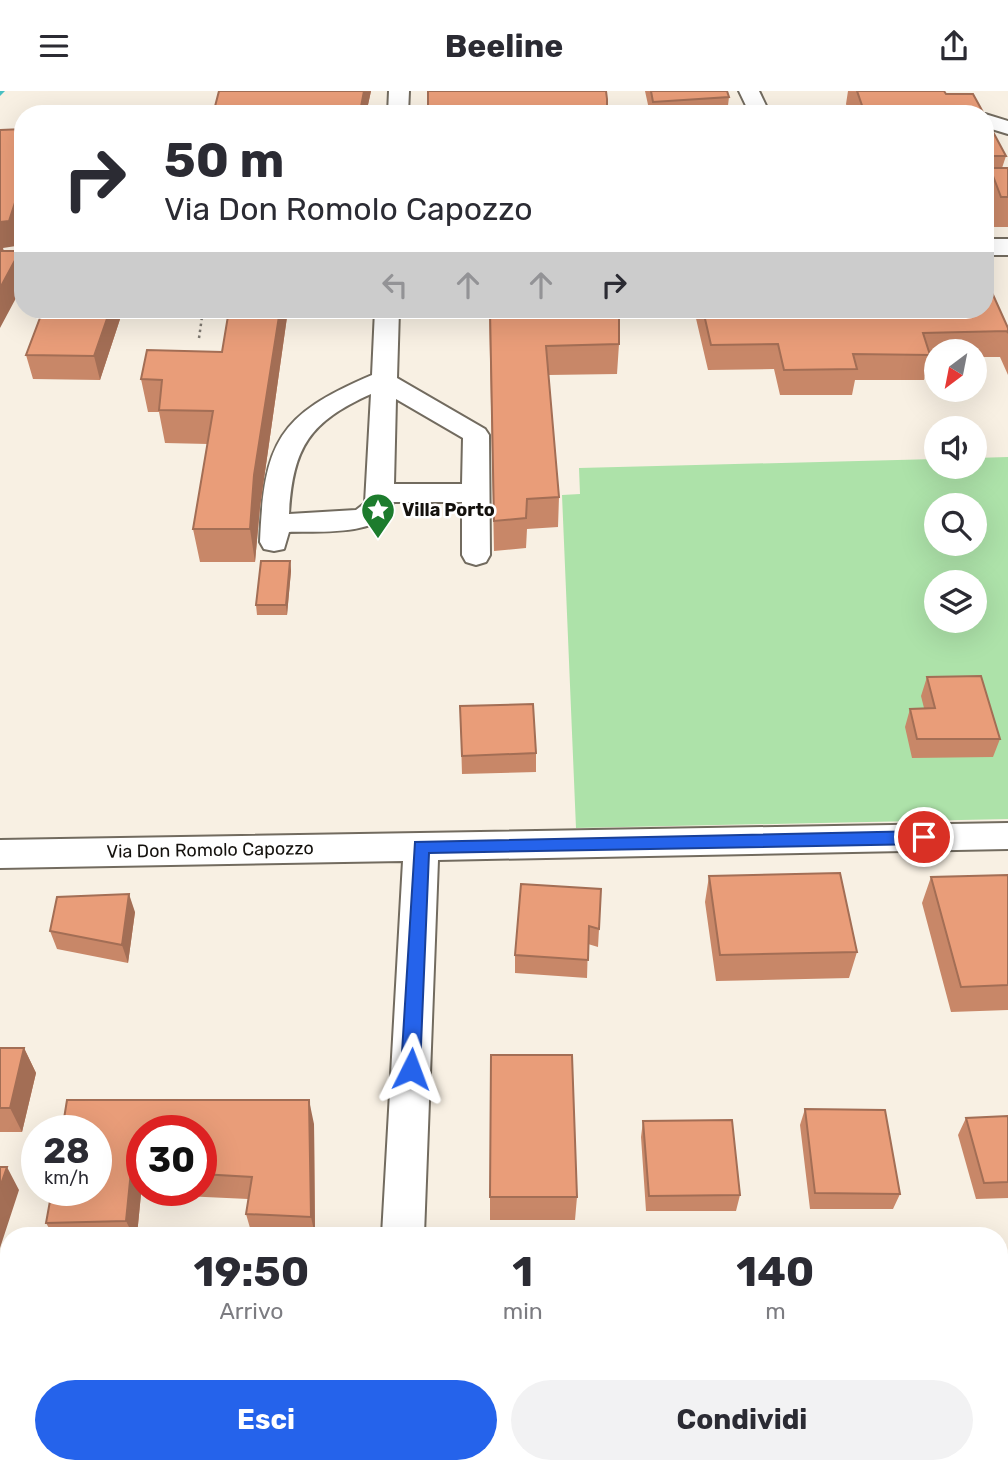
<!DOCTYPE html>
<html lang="it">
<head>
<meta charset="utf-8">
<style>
  :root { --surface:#fff; --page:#f2f2f3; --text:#2b2b33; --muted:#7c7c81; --accent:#2563eb }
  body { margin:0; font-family:Rubik,sans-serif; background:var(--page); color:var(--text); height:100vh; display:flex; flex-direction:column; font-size:26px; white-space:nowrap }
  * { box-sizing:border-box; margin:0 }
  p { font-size:23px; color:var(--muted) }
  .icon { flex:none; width:38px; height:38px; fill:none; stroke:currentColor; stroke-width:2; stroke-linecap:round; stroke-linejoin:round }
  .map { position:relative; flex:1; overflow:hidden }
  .side { position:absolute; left:0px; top:1136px; width:1008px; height:247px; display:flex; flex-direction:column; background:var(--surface); border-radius:28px 28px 0 0; box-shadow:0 7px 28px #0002 }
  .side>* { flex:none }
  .banner { position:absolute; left:14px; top:14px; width:980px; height:214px; border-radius:28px; box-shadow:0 7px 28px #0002; background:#fff; color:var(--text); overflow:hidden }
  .needle { width:46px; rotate:212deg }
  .tools { position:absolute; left:924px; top:248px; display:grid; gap:14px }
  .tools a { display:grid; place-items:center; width:63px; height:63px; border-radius:50%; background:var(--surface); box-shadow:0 7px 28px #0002; font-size:35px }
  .speed { position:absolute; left:21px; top:1024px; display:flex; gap:14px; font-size:35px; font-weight:700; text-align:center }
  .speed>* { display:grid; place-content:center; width:91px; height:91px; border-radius:50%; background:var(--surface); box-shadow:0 7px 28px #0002; line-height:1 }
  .speed small { font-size:18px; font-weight:400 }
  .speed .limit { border:10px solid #d22; background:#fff; color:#111 }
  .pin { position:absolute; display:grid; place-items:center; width:60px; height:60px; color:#fff; margin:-30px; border:4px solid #fff; border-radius:50%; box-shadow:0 2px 7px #0007 }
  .me { position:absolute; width:77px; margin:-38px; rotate:3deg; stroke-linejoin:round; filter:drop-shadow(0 0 5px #0008) }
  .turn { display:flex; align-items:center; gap:24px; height:147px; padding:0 35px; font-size:32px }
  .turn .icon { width:91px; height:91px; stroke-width:2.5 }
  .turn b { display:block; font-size:49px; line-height:60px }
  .lanes { display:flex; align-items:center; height:66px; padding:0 35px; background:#0003; justify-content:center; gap:35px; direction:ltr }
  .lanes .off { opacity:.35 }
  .eta { display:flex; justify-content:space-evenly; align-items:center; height:119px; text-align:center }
  .eta b { font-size:42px; font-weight:700; line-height:49px }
  .button { display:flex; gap:14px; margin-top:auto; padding:14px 35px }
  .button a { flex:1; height:80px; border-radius:42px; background:var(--accent); color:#fff; font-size:28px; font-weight:700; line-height:80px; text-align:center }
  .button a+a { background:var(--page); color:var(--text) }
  header { display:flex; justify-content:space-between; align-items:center; height:91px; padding:0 35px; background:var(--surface); font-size:32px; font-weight:700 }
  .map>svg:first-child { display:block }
</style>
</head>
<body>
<header><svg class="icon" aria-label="menu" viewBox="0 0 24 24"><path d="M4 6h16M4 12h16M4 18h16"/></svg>Beeline<svg class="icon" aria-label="share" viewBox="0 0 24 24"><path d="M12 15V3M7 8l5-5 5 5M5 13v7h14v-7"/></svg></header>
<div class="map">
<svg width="1008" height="1381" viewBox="0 0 1008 1381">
  <rect width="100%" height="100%" fill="#f8f0e3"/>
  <!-- green -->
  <path fill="#ade2a9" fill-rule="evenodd" d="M1008,366V728L576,737L562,404L580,403L579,377L936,368V376H975V367ZM936,415H975V453H936ZM936,492H975V530H936Z"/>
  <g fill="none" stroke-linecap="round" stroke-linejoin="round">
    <!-- stream -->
    <path fill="#4abfc2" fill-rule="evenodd" d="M0,0H5L0,5Z"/>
    <!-- minor casing -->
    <g stroke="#726b5f" stroke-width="4">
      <path id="minor" d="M389,0H409L408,23H388Z
        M739,0H759L770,23H750Z
        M985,23L1008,30V43L985,36Z
        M375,219H399L397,287L485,338L489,344L490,464L486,471L476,474L466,471L462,464V411H393C388,446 316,440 289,441L284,458L274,460L264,458L260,451C264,351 278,324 372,284ZM371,303L365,412L356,419L289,423C293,356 309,331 371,303ZM396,308L463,347L462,393H394Z
        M1008,732V758L438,769L424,1144H382L403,770L0,777V749Z
        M999,1202H1008V1244H999Z
        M0,1223H9V1267H0Z"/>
    </g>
    <!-- tertiary casing -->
    <g stroke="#726b5f" stroke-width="4">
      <path id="tertiary" d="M985,148H1008V164H985Z"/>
    </g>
    <!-- path -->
    <path stroke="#7f7a72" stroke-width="2.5" stroke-dasharray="2.5 3.5" stroke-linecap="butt" d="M199,247L203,219"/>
    <!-- minor -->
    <use href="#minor" fill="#fff" fill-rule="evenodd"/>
    <!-- tertiary -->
    <use href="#tertiary" fill="#fff" fill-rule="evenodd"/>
  </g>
  <!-- wall -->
  <path fill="#c88768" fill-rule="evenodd" d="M371,0L366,23H213Z
    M645,0H727L729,6L727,23H650Z
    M848,0H944L946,3L984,23H849L846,13Z
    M985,26L1006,65L1002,77H1008V136H994L985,115Z
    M123,219L100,289L33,288L26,264Z
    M214,219H288L260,416L255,471H200L193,438L208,353L165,352L159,321H148L141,288L222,261L228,223L214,221Z
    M489,219L619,253L617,283L548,284L559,406L558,436L527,438L526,457L494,460Z
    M694,219H985L1008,237V284L1000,266H975V261H936V267H929L924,289H855L852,304H780L774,278L708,279Z
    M290,470L291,480L287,524H257L256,514Z
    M927,586L1000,648L993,666L912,667L905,636L910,618L924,617L921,605Z
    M460,615L536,662V681L462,683Z
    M1008,784V919L951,921L922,812L931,786Z
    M709,785L857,861L849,887L716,890L705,811Z
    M521,793L599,838L598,856L588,853L587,887L515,882V864Z
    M135,821L128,872L57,858L50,840Z
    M0,957H24L36,982L22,1041H0Z
    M805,1018L900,1103L893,1118H810L800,1034Z
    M1008,1025V1107L976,1108L958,1044L966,1027Z
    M643,1030L740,1104L736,1120H646L641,1046Z
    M314,1033L315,1144H252L246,1123L248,1108L141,1103L137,1144H53L46,1132L96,1040ZM142,1040H201V1099H142Z
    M490,1106H577L575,1129H490Z
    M568,1374H686L687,1381H569Z
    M755,1374H865L867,1381H756Z
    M932,1374H999L1008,1381H933Z"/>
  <!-- shaded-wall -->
  <path fill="#a36e55" d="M364,0H371L366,23H361V16Z
    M23,87V133L16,155L3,157L9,177L0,165V131Z
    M20,160L23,170V194L0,237V197Z
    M110,219H123L100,289L94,265Z
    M280,219H288L260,416L255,471L250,438L254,384Z
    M290,470L291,480L287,524L286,514Z
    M129,803L135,821L128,872L122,854Z
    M24,957L36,982L22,1041L10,1017Z
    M309,1009L314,1033L315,1144L311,1126Z
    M7,1076L19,1099L0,1157V1096Z
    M131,1080L141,1103L137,1144H133L126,1130Z
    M132,1374H136L141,1381H132Z"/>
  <!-- building -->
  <path fill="#e99d79" stroke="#a36e55" stroke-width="2" d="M219,0H364L361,16H345L344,23H213Z
    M428,0H606L607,8V23H428Z
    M651,0H727L729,6L653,11Z
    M857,0H944L946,3H973L984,23H865Z
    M985,26L1006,65H985Z
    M23,38V87L9,130L0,131V39Z
    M990,77H1008V106H1001Z
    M0,160H20L0,197Z
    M985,186L1008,237V242L1007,240L923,242L930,264L853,263L857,278L784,279L778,253L711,254L703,219H985Z
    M43,219H110L94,265L26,264Z
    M229,219H280L254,384L250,438H193L213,320L159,319L162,289L141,288L147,259L222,261Z
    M490,219H619V253L546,255L559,406L527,408L526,427L494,430Z
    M261,470H290L286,514H256Z
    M981,585L1000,648H917L910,618L935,617L927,586Z
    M533,613L536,662L462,665L460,615Z
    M840,782L857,861L720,864L709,785Z
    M1008,784V894L961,896L931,786Z
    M521,793L601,798L599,838L589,835L588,869L515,864Z
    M129,803L122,854L50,840L57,806Z
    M0,957H24L10,1017H0Z
    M491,964H572L577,1106H490Z
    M67,1009H309L311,1126L246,1123L252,1086L201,1083V1040H142V1080H131L126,1130L46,1132L52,1099H96V1040H62Z
    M805,1018L885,1019L900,1103L815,1102Z
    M1008,1025V1091L984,1092L966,1027Z
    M732,1029L740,1104L649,1105L643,1030Z
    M0,1076H7L0,1096Z
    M999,1344H1008V1381H949L948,1374H999Z
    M70,1374H132V1381H24L25,1378Z
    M314,1374V1381H204L205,1377Z
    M424,1374H485L483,1381H424Z
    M499,1374H514L515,1381H484Z
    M571,1374H686L687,1381H572Z
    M764,1374H865L867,1381H765Z"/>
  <!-- route -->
  <path fill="#2563eb" stroke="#184099" stroke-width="2" d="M924,740L932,746L924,753L429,762L420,978L417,984H404L401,978L415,751Z"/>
  <!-- icons -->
  <defs>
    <g id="sight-pin" transform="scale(1.75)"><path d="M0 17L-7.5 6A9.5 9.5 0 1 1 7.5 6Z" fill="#1d7c2d" stroke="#fff"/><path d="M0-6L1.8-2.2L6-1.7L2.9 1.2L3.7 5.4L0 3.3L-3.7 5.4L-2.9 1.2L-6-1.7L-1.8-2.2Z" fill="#fff"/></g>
  </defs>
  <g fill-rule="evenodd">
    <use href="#sight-pin" x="378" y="419"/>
  </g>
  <g text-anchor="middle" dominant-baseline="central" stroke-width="5" stroke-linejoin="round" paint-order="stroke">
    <!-- poi labels -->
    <g font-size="18" font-weight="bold" fill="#14110d" stroke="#fff" text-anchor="start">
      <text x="402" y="419">Villa Porto</text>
    </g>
    <!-- street labels -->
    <g font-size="18" fill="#14110d" stroke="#fff">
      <text transform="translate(210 759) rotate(-1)">Via Don Romolo Capozzo</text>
    </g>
  </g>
</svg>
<div class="tools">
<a><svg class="needle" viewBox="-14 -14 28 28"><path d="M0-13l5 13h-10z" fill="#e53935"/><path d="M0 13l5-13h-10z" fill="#7c7c81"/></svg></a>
<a><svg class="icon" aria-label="sound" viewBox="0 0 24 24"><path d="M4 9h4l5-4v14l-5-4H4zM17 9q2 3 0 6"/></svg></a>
<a><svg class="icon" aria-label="search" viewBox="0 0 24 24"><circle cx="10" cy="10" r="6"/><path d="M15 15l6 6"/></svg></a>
<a><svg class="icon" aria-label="layers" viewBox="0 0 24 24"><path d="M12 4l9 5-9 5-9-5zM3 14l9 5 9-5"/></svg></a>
</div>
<div class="speed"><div>28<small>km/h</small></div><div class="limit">30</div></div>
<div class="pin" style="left:924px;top:746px;background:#d93025"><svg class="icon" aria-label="arrive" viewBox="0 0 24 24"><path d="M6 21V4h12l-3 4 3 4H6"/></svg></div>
<svg class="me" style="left:411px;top:978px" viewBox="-20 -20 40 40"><path d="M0-17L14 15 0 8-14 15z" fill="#2563eb" stroke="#fff" stroke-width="4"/></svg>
<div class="banner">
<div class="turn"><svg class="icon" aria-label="right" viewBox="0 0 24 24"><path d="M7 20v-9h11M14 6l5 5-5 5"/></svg><div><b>50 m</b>Via Don Romolo Capozzo</div></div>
<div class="lanes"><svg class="icon off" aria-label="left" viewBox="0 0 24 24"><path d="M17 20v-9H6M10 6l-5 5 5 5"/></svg><svg class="icon off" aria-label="ahead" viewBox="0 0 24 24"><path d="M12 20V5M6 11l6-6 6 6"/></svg><svg class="icon off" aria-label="ahead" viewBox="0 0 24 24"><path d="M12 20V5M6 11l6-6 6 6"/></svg><svg class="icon" aria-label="right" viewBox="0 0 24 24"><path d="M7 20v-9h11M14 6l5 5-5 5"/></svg></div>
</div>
<section class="side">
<div class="eta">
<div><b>19:50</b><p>Arrivo</p></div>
<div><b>1</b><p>min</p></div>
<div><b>140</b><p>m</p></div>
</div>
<div class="button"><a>Esci</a><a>Condividi</a></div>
</section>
</div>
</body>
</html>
